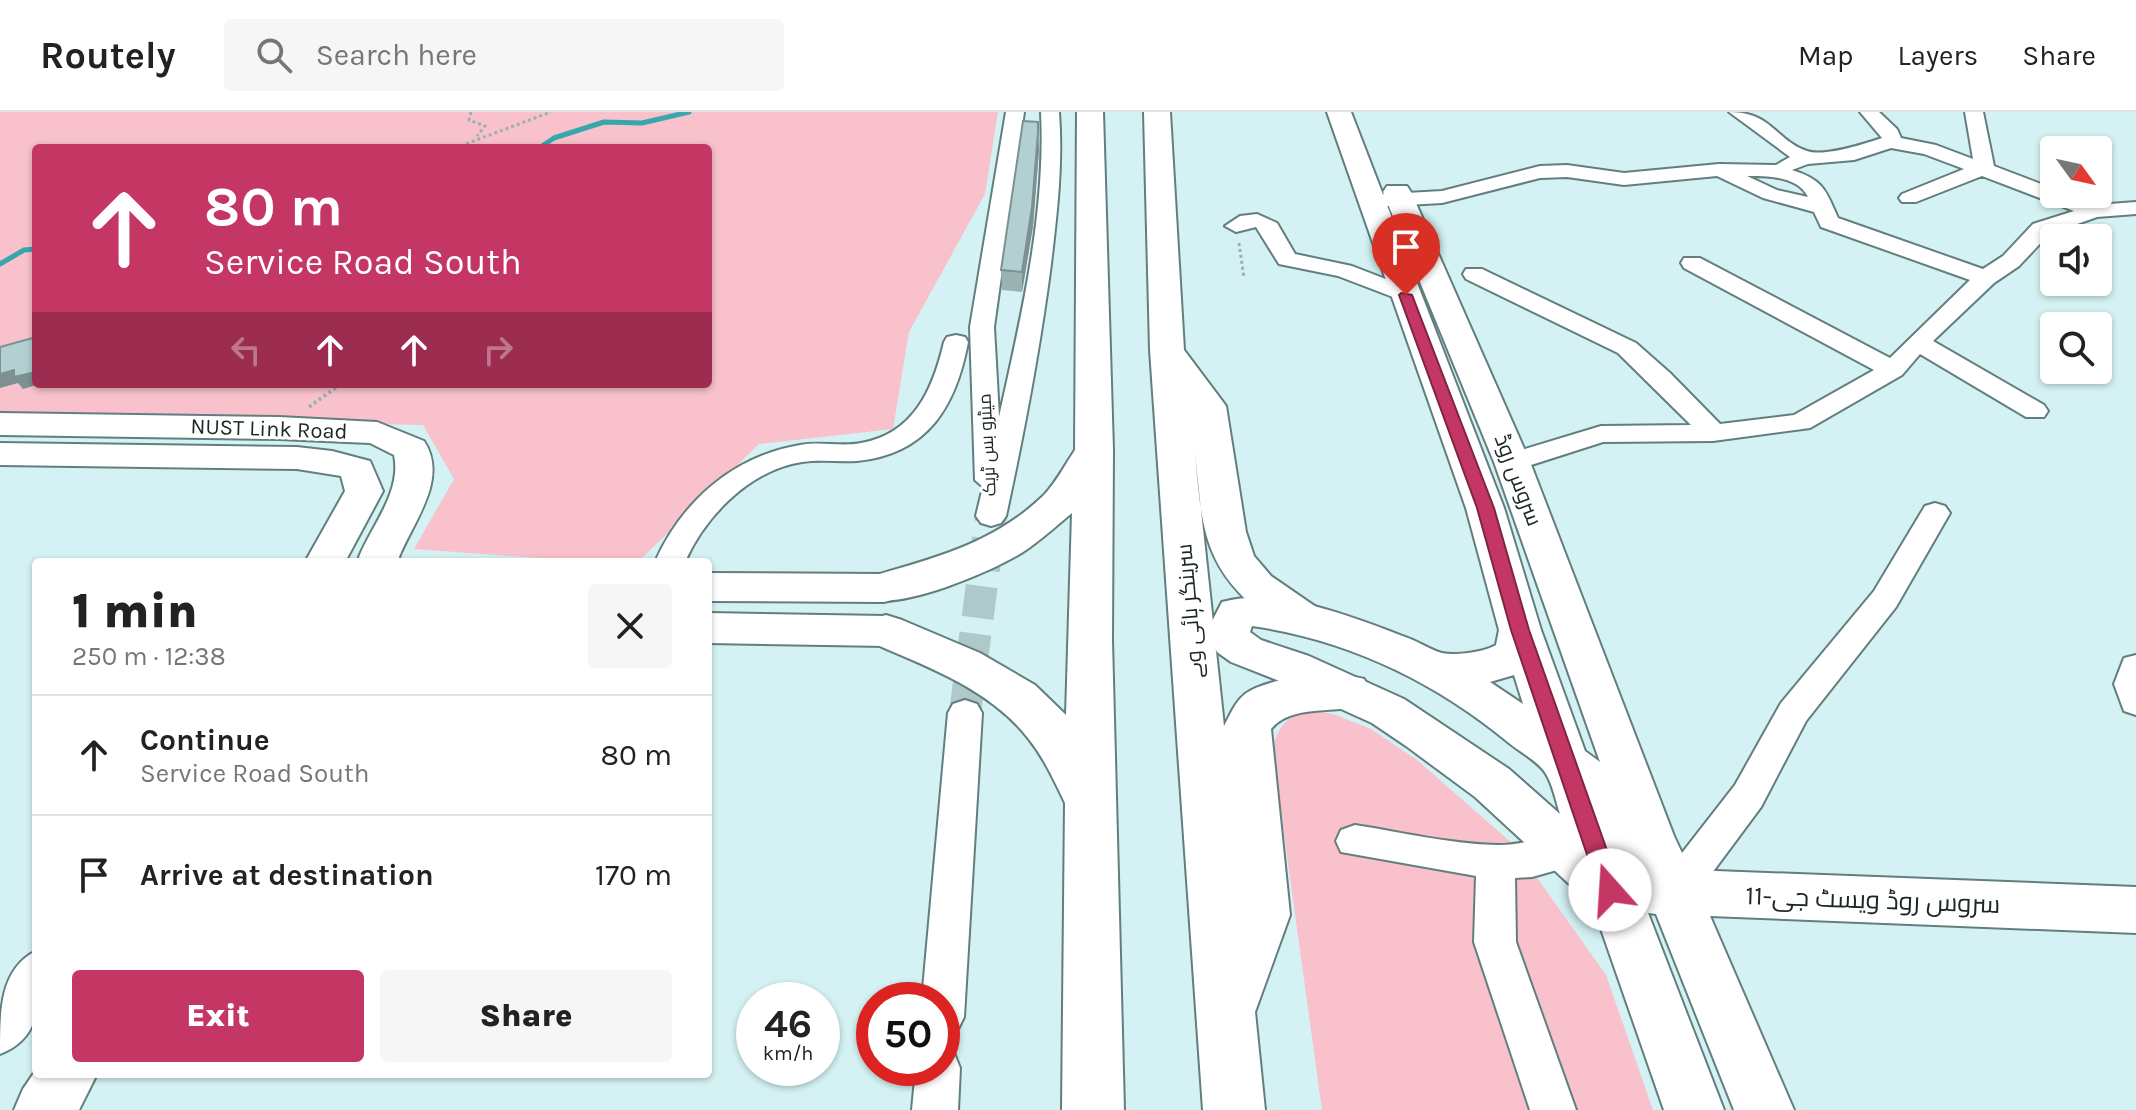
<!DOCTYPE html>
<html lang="en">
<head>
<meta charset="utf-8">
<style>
  :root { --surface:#fff; --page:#f6f6f6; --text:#222; --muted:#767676; --line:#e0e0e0; --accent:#c43764 }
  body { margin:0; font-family:Karla,Cairo,sans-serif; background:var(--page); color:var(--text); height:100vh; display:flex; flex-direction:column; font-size:30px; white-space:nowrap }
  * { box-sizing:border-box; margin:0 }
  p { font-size:26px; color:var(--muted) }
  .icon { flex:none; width:44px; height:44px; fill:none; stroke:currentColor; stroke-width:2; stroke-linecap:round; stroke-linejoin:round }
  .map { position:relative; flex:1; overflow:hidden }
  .sheet { position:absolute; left:32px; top:446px; width:680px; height:520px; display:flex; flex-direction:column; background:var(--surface); border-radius:8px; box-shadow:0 2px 6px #0004 }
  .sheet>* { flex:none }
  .guide { position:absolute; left:32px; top:32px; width:680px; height:244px; border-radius:8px; box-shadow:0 2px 6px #0004; background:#c43764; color:#fff; overflow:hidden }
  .needle { width:52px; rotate:123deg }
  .controls { position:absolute; left:2040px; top:24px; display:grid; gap:16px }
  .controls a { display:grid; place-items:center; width:72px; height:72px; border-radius:8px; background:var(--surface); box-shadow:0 2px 6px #0004; font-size:40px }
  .speed { position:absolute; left:736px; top:870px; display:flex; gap:16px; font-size:40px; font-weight:700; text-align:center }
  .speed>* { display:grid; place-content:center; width:104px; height:104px; border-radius:50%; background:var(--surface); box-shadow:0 2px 6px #0004; line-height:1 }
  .speed small { font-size:20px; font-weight:400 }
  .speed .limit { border:12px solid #d22; background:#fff; color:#111 }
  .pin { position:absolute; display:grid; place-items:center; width:68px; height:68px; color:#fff; margin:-82px -34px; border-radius:50% 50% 50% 0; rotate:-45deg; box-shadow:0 0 8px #0007 }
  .pin .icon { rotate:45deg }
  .me { position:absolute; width:88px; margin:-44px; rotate:341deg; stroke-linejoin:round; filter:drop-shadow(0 0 6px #0008) }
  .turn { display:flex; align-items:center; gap:28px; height:168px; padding:0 40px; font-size:36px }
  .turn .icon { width:104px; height:104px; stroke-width:2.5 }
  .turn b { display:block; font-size:56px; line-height:68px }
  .lanes { display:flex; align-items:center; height:76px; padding:0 40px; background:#0003; justify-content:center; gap:40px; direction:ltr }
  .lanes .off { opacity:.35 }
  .round { display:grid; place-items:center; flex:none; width:84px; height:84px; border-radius:8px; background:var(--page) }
  .summary { display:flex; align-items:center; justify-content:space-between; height:136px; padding:0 40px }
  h1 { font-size:48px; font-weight:800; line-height:60px }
  .primary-button { display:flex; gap:16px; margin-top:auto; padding:16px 40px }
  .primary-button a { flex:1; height:92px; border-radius:8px; background:var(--accent); color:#fff; font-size:32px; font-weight:800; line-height:92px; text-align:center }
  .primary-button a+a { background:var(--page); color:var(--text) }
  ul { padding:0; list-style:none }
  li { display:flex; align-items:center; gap:24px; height:120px; padding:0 40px; border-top:2px solid var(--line) }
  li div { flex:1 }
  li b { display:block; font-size:30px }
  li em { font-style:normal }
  header { display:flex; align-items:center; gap:48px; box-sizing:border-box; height:112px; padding:0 40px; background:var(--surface); border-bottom:2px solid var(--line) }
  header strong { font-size:38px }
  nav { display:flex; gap:44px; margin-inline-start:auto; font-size:28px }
  .search { width:560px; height:72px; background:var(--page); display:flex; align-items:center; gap:20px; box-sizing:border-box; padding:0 28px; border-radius:8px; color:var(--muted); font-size:30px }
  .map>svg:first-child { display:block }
</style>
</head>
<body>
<header>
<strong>Routely</strong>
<div class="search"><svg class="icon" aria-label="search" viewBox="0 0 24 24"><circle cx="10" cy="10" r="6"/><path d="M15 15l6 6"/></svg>Search here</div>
<nav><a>Map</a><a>Layers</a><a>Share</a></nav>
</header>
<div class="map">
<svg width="2136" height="998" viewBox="0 0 2136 998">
  <rect width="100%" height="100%" fill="#d4f2f3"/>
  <!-- green -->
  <path fill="#f9c1cb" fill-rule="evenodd" d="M0,0H998L985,82L909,220L893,317L759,332L638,450H594L414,437L454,367L423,313L0,305ZM36,36H708V272H36Z
    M1314,598L1336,603L1371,617L1417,648L1514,733L1606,863L1653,998H1322L1272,635C1282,611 1287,602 1314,598Z"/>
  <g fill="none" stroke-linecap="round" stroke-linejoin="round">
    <!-- stream -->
    <path stroke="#35a7ad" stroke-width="5" d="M539,36L554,26L604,10L642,11L689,0
      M0,152L24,138L36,137"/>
    <!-- minor-tunnel -->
    <path stroke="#afc9ca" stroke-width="32" stroke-dasharray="32 16" stroke-linecap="butt" d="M965,601L991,404"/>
    <!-- minor casing -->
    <g stroke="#627e7f" stroke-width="4">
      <path id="minor" d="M1006,0H1024L994,215L999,305C1021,206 1046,101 1041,0H1059C1063,51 1057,102 1051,152C1040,237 1024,321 1006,404L1001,411L991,414L981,411L976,404L983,375L975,368L970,215Z
        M1729,0C1772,0 1774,27 1807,39C1825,45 1864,32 1882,26L1860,0H1879L1897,17L1901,26L1936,33L1973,47L1965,0H1983L1994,54L2054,77V82H2068L2096,93L2136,90V102L2097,105L2049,122L2019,154L1994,171L1933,229L2044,293L2048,299L2044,305H2026L1920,242L1902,263L1810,316L1713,329L1603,330L1522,356L1512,359L1502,356L1498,350L1502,344L1601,314L1691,313L1618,241L1466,167L1463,162L1466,157H1482L1636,231L1670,261L1720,312L1794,303L1874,258L1684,156L1681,151L1684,146H1700L1890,246L1970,168L1821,115L1814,100L1763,86L1717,64L1624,73L1567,65L1540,66L1442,91L1371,95L1361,89L1371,83L1442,79L1540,54L1567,53L1624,61L1719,52L1776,53L1790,45ZM1891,36L1924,42L1964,57L1902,82L1899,86L1902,90H1916L1982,64L2074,99L2033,112L2003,144L1983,157L1838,106C1826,79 1824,68 1792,58L1808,52L1854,48ZM1747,64C1767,64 1798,64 1808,85L1777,78Z
        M1257,102L1277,111L1295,142L1352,154L1414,178L1418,183L1414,188L1406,190L1338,164L1279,152L1256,115L1236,120L1225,114L1240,104Z
        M956,223L965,225L968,230C956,294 928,342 857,349C838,350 820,347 802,350C750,358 705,404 685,450H655C682,389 734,344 800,333C821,329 841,335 861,331C914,322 933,277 944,230L947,225Z
        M1935,391L1945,394L1950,401L1896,495L1806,609L1761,695L1689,792L1675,797L1661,792L1655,780L1661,768L1735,673L1781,591L1874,479L1925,394Z
        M2136,543V603L2124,599L2114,572L2124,546Z
        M965,588L977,592L982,601L964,905L957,919L942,925V888H922L948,601L953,592Z
        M1355,713C1401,720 1450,732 1497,733C1524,734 1557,719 1582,727L1587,739L1582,751L1532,765L1515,766L1516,830L1576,998H1530L1474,830L1476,764L1341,740L1336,729L1341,718Z
        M942,936L954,941L960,956L958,998H912L916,956H942Z"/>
    </g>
    <!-- major casing -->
    <g stroke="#627e7f" stroke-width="4">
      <path id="major" d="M1327,0H1351L1504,396L1541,518L1585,639L1600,650L1494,350L1383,80L1387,74H1407L1411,80L1530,350L1674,724L1690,758L2136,775V821L1710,804L1794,998H1734L1656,802L1648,801L1724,998H1664L1593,794L1475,685L1406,634L1372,611L1277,568L1231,550L1217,540L1207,519L1222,490C1277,474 1355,506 1408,526C1419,530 1431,538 1442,541C1457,544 1484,540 1496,533L1499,518L1466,396ZM1252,514C1348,528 1434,569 1509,631C1520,640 1539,650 1546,662C1553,673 1556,690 1560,702L1509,657L1404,587L1309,544L1261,528L1250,520ZM1514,563L1523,592L1490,570ZM1623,738L1640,760L1633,762Z
        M0,301L279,305L377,310L424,329C449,367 413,410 399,445L401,450H361L359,445C372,413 402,379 394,343L370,331L279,327L0,323Z
        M0,331L297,335L332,339L370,349L383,379L345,450H305L345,379L341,364L297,357L0,353Z
        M708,461L884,462L899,466L905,476L899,486L884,490L708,489Z
        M708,501L886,504L901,508L907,519L901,530L886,534L708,531Z
        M36,839C36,882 48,923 0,942C0,898 0,857 36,839Z
        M36,958V962H97L79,998H14L23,977Z"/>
    </g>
    <!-- highway casing -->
    <g stroke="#627e7f" stroke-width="4">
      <path id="highway" d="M1077,0H1103L1113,338L1112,528L1124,998H1062L1065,691C1054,668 1044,646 1028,626C990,577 926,554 870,530L864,519L870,508L886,503L902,508L980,541L1035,573L1066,603L1072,401C1056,414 1040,429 1023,440C991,460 903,497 869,487L862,476L869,465C932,447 993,432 1043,384C1055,372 1065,353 1075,338Z
        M1144,0H1170L1184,238L1226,294L1246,420L1254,444L1271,464L1316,495L1322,506L1316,517C1294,524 1283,516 1266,504C1196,453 1202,401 1193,323L1224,614C1230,603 1235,590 1245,582C1270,564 1335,559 1364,567L1371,580L1364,593C1335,602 1291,592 1271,617L1290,803L1255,900L1265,998H1203L1150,238Z"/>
    </g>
    <!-- path-far1 -->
    <path stroke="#99b1b2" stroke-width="3" stroke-dasharray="3 3" stroke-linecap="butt" d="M471,0L469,8L485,14L477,24
      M455,36L551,0
      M1239,131L1244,166"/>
    <!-- path -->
    <path stroke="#99b1b2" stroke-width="4" stroke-dasharray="3 3" stroke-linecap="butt" d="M309,295L341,272"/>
    <!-- minor -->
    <use href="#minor" fill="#fff" fill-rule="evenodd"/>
    <!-- major -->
    <use href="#major" fill="#fff" fill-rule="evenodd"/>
    <!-- highway -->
    <use href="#highway" fill="#fff" fill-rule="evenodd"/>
  </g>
  <!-- wall -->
  <path fill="#99b2b4" d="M1038,10L1039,38L1033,114L1022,180L1002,178L1001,158Z"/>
  <!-- shaded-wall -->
  <path fill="#7d9192" d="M1038,20L1039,38L1033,114L1022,180V160Z
    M14,258L36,260V272H40L23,277L18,271L0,276V262Z"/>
  <!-- building -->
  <path fill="#b2cfd1" stroke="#7d9192" stroke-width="2" d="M1023,9L1038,10V20L1032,95L1022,160L1001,158Z
    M36,225V260L14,265V258L0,262V235Z"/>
  <!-- route -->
  <path fill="#c43764" stroke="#7f2441" stroke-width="2" d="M1401,181L1412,183L1494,396L1529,518L1621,778L1618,785L1610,788L1602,785L1599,778L1511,518L1477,396L1399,183Z"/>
  <g text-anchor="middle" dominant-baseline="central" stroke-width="6" stroke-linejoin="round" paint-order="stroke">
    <!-- far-street labels -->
    <g font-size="18" fill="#1c2728" stroke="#fff">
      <text transform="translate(987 333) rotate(-93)">میٹرو بس ٹریک</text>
    </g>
    <!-- street labels -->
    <g font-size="22" fill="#1c2728" stroke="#fff">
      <text transform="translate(269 317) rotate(2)">NUST Link Road</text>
      <text transform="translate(1518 368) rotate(69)">سروس روڈ</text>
      <text transform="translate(1190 499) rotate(-95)">سرینگر ہائی وے</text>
    </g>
    <!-- near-street labels -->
    <g font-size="26" fill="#1c2728" stroke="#fff">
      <text transform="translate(1873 788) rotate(2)">سروس روڈ ویسٹ جی-11</text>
    </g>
  </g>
</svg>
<div class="controls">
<a><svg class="needle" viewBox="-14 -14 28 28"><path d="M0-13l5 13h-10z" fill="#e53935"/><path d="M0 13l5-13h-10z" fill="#767676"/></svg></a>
<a><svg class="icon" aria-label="sound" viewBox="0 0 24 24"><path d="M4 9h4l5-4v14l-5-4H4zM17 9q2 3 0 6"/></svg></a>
<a><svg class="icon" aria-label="search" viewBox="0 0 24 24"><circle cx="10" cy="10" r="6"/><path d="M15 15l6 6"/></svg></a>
</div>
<div class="speed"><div>46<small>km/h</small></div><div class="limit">50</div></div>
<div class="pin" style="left:1406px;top:183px;background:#d93025"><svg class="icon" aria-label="arrive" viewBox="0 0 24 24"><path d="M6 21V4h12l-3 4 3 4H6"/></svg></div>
<svg class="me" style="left:1610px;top:778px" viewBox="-20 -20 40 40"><circle r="19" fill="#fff"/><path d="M0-13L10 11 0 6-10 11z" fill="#c43764"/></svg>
<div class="guide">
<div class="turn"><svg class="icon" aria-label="ahead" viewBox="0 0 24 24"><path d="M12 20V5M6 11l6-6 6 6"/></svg><div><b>80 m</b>Service Road South</div></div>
<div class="lanes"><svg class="icon off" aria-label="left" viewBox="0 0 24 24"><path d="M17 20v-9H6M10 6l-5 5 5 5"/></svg><svg class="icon" aria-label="ahead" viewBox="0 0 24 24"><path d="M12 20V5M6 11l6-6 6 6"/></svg><svg class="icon" aria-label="ahead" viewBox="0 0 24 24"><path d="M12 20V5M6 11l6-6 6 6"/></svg><svg class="icon off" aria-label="right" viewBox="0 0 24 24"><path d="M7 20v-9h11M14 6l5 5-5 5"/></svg></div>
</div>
<section class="sheet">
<div class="summary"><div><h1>1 min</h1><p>250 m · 12:38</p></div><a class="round"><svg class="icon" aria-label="close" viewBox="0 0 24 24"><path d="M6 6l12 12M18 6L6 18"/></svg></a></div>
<ul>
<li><svg class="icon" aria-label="ahead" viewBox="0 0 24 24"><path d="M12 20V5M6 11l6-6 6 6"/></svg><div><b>Continue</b><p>Service Road South</p></div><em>80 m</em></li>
<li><svg class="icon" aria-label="arrive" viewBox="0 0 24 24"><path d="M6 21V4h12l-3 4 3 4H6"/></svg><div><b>Arrive at destination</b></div><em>170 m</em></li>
</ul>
<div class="primary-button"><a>Exit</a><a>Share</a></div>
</section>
</div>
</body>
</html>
